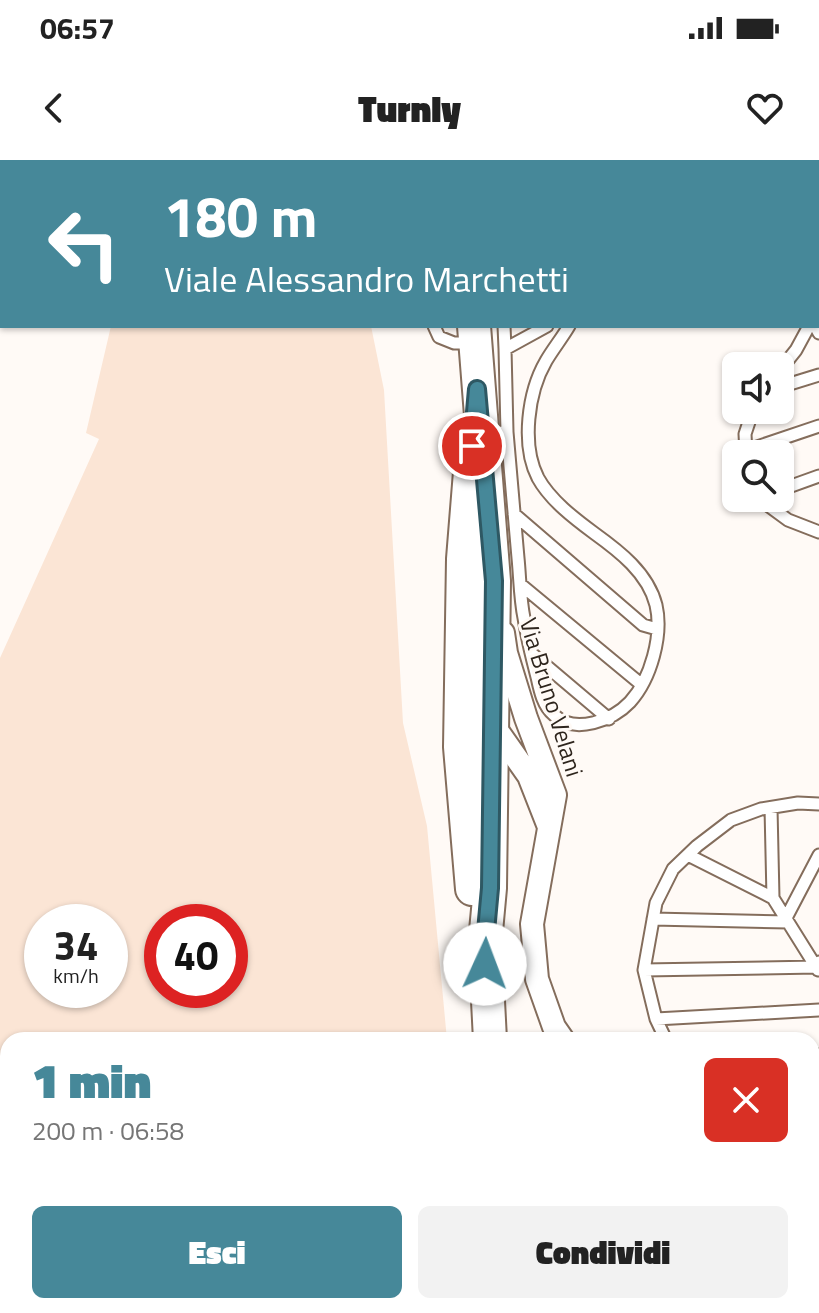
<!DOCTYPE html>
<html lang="it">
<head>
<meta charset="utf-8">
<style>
  :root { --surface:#fff; --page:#f2f2f2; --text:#222; --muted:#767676; --accent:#468899 }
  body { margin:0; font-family:"Titillium Web",sans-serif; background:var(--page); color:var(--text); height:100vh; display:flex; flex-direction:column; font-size:30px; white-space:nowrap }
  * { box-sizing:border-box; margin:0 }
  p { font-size:26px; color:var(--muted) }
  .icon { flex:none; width:44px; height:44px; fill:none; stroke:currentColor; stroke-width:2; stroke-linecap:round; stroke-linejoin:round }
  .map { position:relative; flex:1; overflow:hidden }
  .details { position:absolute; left:0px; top:872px; width:820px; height:282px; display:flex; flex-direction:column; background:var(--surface); border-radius:24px 24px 0 0; box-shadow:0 2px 6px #0004 }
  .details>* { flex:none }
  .hud { position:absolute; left:0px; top:0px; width:820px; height:168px; box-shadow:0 2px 6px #0004; background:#468899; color:#fff; overflow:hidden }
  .controls { position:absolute; left:722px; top:192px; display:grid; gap:16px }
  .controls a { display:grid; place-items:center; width:72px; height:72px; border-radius:12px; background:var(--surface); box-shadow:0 2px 6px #0004; font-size:40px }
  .speed { position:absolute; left:24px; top:744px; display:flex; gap:16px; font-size:40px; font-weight:700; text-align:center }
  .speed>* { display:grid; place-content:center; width:104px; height:104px; border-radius:50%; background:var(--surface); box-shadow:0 2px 6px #0004; line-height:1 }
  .speed small { font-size:20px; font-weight:400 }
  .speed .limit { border:12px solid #d22; background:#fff; color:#111 }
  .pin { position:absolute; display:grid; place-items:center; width:68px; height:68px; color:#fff; margin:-34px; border:4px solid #fff; border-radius:50%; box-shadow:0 2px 8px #0007 }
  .me { position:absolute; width:88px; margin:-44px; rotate:2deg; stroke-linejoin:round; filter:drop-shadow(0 0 6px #0008) }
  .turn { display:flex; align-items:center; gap:28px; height:168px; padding:0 32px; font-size:36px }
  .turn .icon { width:104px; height:104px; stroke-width:2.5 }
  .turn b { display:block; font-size:56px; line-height:68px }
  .round { display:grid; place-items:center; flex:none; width:84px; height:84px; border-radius:12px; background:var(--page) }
  .head { display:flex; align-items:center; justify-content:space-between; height:136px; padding:0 32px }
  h1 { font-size:48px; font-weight:800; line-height:60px; color:var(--accent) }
  .action { display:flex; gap:16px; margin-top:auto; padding:16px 32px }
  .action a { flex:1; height:92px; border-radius:12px; background:var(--accent); color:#fff; font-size:32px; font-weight:800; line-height:92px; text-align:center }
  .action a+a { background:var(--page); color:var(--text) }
  .status { display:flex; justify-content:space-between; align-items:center; height:56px; padding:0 40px; background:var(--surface); direction:ltr }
  .status svg { height:22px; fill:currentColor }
  header { display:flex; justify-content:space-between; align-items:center; height:104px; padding:0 32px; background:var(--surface); font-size:36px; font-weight:800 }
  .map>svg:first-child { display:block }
</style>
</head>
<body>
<div class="status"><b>06:57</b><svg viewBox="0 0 49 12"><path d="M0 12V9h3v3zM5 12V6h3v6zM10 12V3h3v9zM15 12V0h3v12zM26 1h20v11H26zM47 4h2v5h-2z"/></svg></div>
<header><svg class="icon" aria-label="back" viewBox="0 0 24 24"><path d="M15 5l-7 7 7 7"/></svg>Turnly<svg class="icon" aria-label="heart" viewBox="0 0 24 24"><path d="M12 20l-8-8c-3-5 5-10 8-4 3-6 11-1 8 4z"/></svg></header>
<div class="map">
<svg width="819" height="1153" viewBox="0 0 819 1153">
  <rect width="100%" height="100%" fill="#fffaf6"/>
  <!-- green -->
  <path fill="#fbe5d5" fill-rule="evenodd" d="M111,166H371L384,230L403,563L427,666L447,880H8V1146H576L577,1153H0V498L99,279L86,273ZM42,762H110V830H42ZM162,762H230V830H162Z"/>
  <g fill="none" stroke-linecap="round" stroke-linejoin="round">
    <!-- lane casing -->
    <g stroke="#846d5c" stroke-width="15">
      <path id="lane" d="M401,0L402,2
        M421,0L422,2
        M544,0L547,2
        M760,0L763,2
        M818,39H819
        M818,119H819
        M434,166L439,177L454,183H473
        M504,166L505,189
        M815,166L819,173
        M780,210L796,190L809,166
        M780,227L819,215
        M507,272L505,189L547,166
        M483,273L507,272C511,314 514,356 518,398C520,418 520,439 524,458C527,478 532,498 537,517C540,531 543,546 554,555C575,575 613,560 630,542C651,519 663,475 656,445C648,413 619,391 594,373C575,359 550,340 538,318C521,285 528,232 546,201C553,189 562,178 569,166
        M745,291L819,266
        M746,294L745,274L753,250
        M780,330L819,316
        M758,338L788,360L819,372
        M514,354L643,465L657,469
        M520,424L642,525
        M531,493L609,559
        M771,648L773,738L818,810
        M688,695L773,738
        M786,758L819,695
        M653,759L788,762
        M644,810L817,807L819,802
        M656,859L819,850
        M666,880L656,859L644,810L656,743L673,709L697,686L731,660L761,649L798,643L819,644
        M812,895H819
        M812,949H819
        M812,976L819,977"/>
    </g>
    <!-- street casing -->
    <g stroke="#846d5c" stroke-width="26">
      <path id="street" d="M503,473L506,493L526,558L555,635L532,764L537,819L554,867L563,880
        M491,562L529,616L549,667
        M812,1032H819"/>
    </g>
    <!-- secondary casing -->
    <g stroke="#846d5c" stroke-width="36">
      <path id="secondary" d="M465,0V2
        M474,166L494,421L490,728L485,782L490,880
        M470,312L463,399L460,587L472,729
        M655,1146L658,1153"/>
    </g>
    <!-- lane -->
    <use href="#lane" stroke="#fff" stroke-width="11"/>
    <!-- street -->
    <use href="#street" stroke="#fff" stroke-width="22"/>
    <!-- secondary -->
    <use href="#secondary" stroke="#fff" stroke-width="32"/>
  </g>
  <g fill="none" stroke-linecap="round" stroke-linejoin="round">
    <!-- route casing -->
    <g stroke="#2e5863" stroke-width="20">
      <path id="route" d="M472,286L477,229L494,421L490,728L485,782V804"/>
    </g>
    <!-- route -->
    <use href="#route" stroke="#468899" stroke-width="14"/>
  </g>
  <g text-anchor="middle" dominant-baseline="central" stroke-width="6" stroke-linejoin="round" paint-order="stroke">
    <!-- street labels -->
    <g font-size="24" fill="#2e251d" stroke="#fffaf6">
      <text transform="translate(552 537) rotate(73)">Via Bruno Velani</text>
    </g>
  </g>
</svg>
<div class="controls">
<a><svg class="icon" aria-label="sound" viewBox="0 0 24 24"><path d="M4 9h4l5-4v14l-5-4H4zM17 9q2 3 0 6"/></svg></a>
<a><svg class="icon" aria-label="search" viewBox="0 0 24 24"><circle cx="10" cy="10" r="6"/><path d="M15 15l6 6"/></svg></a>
</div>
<div class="speed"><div>34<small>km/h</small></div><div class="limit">40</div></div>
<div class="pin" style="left:472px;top:286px;background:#d93025"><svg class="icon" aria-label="arrive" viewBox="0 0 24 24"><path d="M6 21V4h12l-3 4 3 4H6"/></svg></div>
<svg class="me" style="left:485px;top:804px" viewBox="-20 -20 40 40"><circle r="19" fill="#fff"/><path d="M0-13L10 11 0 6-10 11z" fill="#468899"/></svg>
<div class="hud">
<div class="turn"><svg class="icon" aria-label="left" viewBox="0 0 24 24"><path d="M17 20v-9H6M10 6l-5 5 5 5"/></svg><div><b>180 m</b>Viale Alessandro Marchetti</div></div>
</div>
<section class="details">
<div class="head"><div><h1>1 min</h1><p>200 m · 06:58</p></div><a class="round" style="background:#d93025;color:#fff"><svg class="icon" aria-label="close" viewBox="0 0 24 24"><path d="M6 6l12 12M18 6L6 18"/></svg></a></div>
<div class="action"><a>Esci</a><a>Condividi</a></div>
</section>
</div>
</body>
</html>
